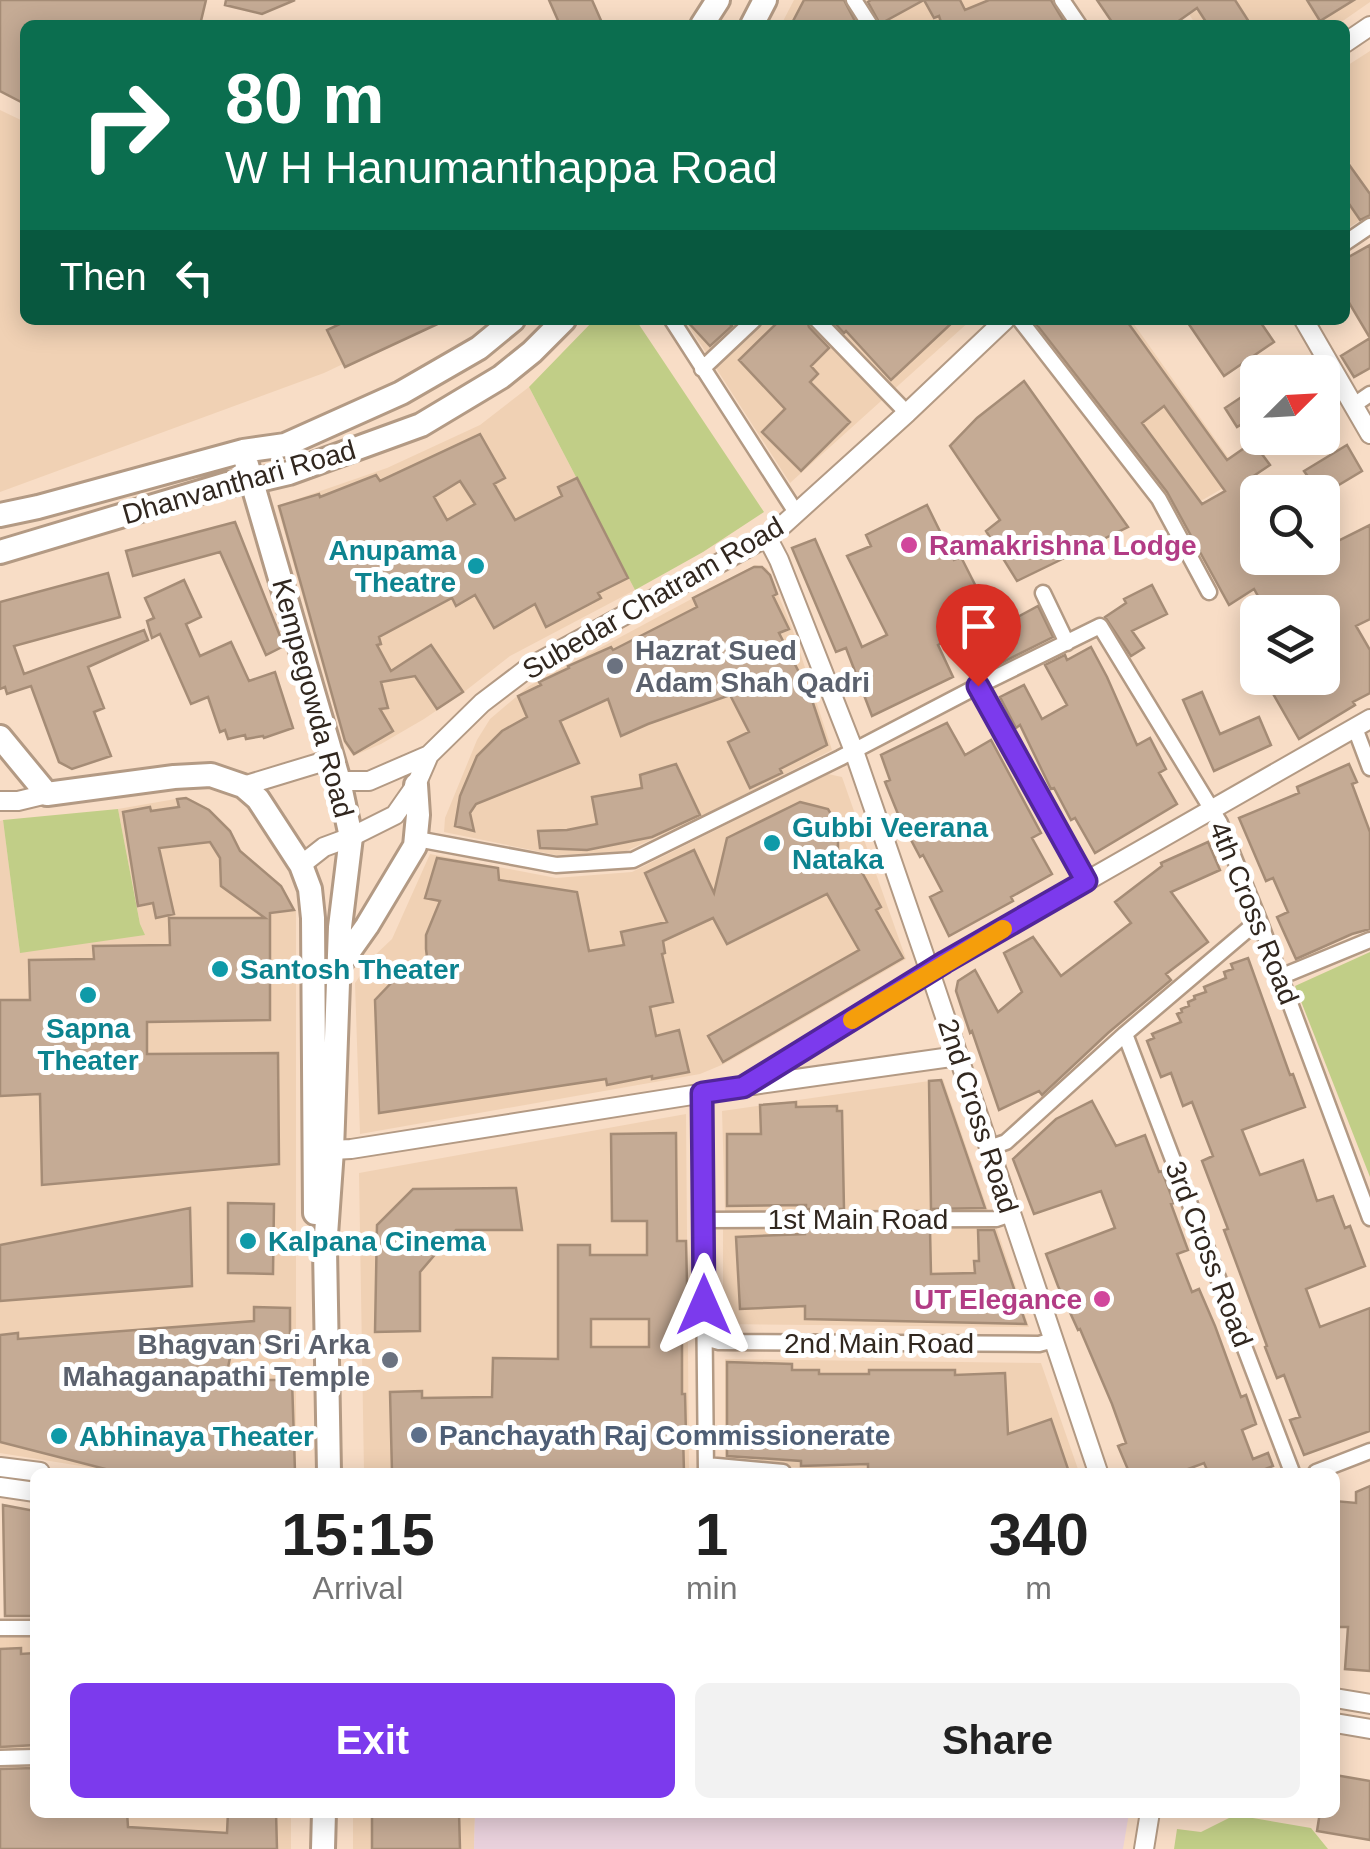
<!DOCTYPE html>
<html lang="en">
<head>
<meta charset="utf-8">
<style>
  :root { --surface:#fff; --page:#f2f2f2; --text:#222; --muted:#767676; --accent:#7c3aed }
  body { margin:0; font-family:Helvetica,sans-serif; background:var(--page); color:var(--text); height:100vh; display:flex; flex-direction:column; font-size:38px; white-space:nowrap }
  * { box-sizing:border-box; margin:0 }
  p { font-size:32px; color:var(--muted) }
  .icon { flex:none; width:55px; height:55px; fill:none; stroke:currentColor; stroke-width:2; stroke-linecap:round; stroke-linejoin:round }
  .map { position:relative; flex:1; overflow:hidden }
  .details { position:absolute; left:30px; top:1468px; width:1310px; height:350px; display:flex; flex-direction:column; background:var(--surface); border-radius:15px; box-shadow:0 5px 25px #0003 }
  .details>* { flex:none }
  .hud { position:absolute; left:20px; top:20px; width:1330px; height:305px; border-radius:15px; box-shadow:0 5px 25px #0003; background:#0b6e4f; color:#fff; overflow:hidden }
  .needle { width:65px; rotate:66deg }
  .tools { position:absolute; left:1240px; top:355px; display:grid; gap:20px }
  .tools a { display:grid; place-items:center; width:100px; height:100px; border-radius:15px; background:var(--surface); box-shadow:0 5px 25px #0003; font-size:50px }
  .pin { position:absolute; display:grid; place-items:center; width:85px; height:85px; color:#fff; margin:-102px -42px; border-radius:50% 50% 50% 0; rotate:-45deg; box-shadow:0 0 10px #0007 }
  .pin .icon { rotate:45deg }
  .me { position:absolute; width:110px; margin:-55px; rotate:0deg; stroke-linejoin:round; filter:drop-shadow(0 0 8px #0008) }
  .turn { display:flex; align-items:center; gap:35px; height:210px; padding:0 40px; font-size:45px }
  .turn .icon { width:130px; height:130px; stroke-width:2.5 }
  .turn b { display:block; font-size:70px; line-height:85px }
  .then { display:flex; align-items:center; height:95px; padding:0 40px; background:#0003; gap:20px; font-size:38px }
  .eta { display:flex; justify-content:space-evenly; align-items:center; height:170px; text-align:center }
  .eta b { font-size:60px; font-weight:700; line-height:70px }
  .primary-button { display:flex; gap:20px; margin-top:auto; padding:20px 40px }
  .primary-button a { flex:1; height:115px; border-radius:15px; background:var(--accent); color:#fff; font-size:40px; font-weight:700; line-height:115px; text-align:center }
  .primary-button a+a { background:var(--page); color:var(--text) }
  .map>svg:first-child { display:block }
</style>
</head>
<body>
<div class="map">
<svg width="1370" height="1849" viewBox="0 0 1370 1849">
  <rect width="100%" height="100%" fill="#f8ddc6"/>
  <!-- built -->
  <path fill="#f0d1b4" d="M794,0H1066L1083,25H781Z
    M1180,0H1370V2L1337,25H1196Z
    M1370,51V214L1345,230V67Z
    M0,110L25,122V320H345L328,330L343,364L324,373L0,492Z
    M685,320H971L790,483Z
    M1039,320H1131L1242,477L1175,516L1033,326Z
    M529,387L635,590L510,656L464,692L424,719L381,744L353,756L344,743L277,506L387,468L480,425Z
    M755,565L767,568L792,628L832,750L701,817L624,852L556,855L444,832L445,818L477,740L490,719L529,686Z
    M828,774L842,777L906,959L724,1064L700,1074L360,1134L355,983L373,957L392,939L430,854L556,878L632,872Z
    M187,797L209,809L230,829L241,850L282,886L296,911V1472H118L0,1453V821L3,820L20,952L140,924L118,809Z
    M943,1079L990,1216L725,1213L722,1111Z
    M686,1114L689,1472H364L359,1173Z
    M995,1223L1029,1327L723,1324V1228Z
    M725,1359L1041,1363L1079,1472H865L725,1462Z
    M0,1636H35V1812L291,1813V1849H0Z
    M353,1813H475L474,1849H353Z"/>
  <!-- education -->
  <path fill="#e9d1dc" d="M475,1812H1129V1813L1123,1849H474Z"/>
  <!-- green -->
  <path fill="#c1ce87" d="M594,320H636L764,512L703,552L635,590L529,387Z
    M118,809L140,924L145,935L20,953L3,820Z
    M1370,952V1177L1295,986Z
    M1235,1815L1311,1828L1328,1849H1174L1177,1829L1201,1832Z"/>
  <!-- building -->
  <path fill="#c5ab95" stroke="#a58c76" stroke-width="2.5" fill-rule="evenodd" d="M0,0H206L200,25H25V104L0,91Z
    M226,0H295L262,14L225,5Z
    M549,0H592L603,25H560Z
    M804,0H844L857,25H791Z
    M871,0H924L880,24L868,2Z
    M924,0H960L965,10L989,0H1051L1066,25H934L941,22L939,16L934,18Z
    M1097,0H1235L1251,25H1208L1197,8L1173,25H1114Z
    M1307,0H1354L1320,21Z
    M1345,159L1370,194V215L1360,220L1345,198Z
    M1370,245V368L1354,377L1341,356L1370,338L1345,296V259Z
    M348,320H446L345,367L327,330Z
    M686,320H726L732,326L710,346Z
    M780,320H807L809,327L829,348L811,366L818,374L810,382L850,422L801,471L762,432L785,409L739,360Z
    M832,320H955L891,380L846,331L844,333Z
    M1043,320H1126L1227,460L1253,442L1270,465L1246,481L1258,499V520L1248,526L1258,542V558H1267L1276,573L1307,558H1322V549L1370,525V619L1356,626L1370,650V693L1353,702L1355,705L1299,739L1264,678H1322V612H1267L1254,589L1229,605L1167,492L1037,325ZM1164,406L1225,491L1202,504L1142,423Z
    M1186,320H1259L1274,342L1224,376Z
    M1024,381L1128,527L1017,581L986,531L1000,520L950,446L977,418Z
    M1258,386V414L1237,427L1225,408Z
    M480,434L505,478L494,484L515,520L562,496L558,487L577,478L628,578L598,593L601,598L546,627L535,604L494,628L475,595L456,606L452,598L379,637L381,644L377,645L391,671L431,645L463,692L437,709L415,676L381,682L388,708L380,709L393,731L354,754L345,741L279,506L319,494L320,497L376,475L380,481ZM460,481L475,504L447,520L434,497Z
    M1347,445L1362,471L1327,492H1319L1304,471Z
    M927,505L954,560L961,557L997,628L1038,606L1053,637L989,669L969,629L938,645L953,677L872,716L846,648L836,652L792,548L815,539L862,647L887,635L847,556L871,546L866,535Z
    M235,522L284,646L266,655L220,552L133,576L126,551Z
    M754,567H762L770,575L777,594L773,596L789,629L779,633L810,694L827,745L780,769L782,773L750,788L728,742L749,732L730,695L648,724L621,736L608,699L560,721L579,763L476,804L470,813L474,831L455,826L460,796L477,756L502,731L527,717L518,696L541,685L539,682L569,668L568,666L611,647L613,650L697,607L693,598Z
    M108,573L120,617L14,646L24,674L144,630L148,640L88,667L104,708L94,712L111,756L72,769L59,762L31,686L7,694L5,687L0,689V602Z
    M184,580L201,617L186,624L200,656L231,642L249,681L275,672L293,728L264,738L263,736L246,739L245,735L228,739L225,730L220,732L208,697L191,704L160,634L152,638L147,621L154,618L145,598Z
    M1152,585L1167,614L1132,631L1144,648L1131,656L1105,617L1126,603L1124,599Z
    M1091,647L1107,677L1137,745L1150,738L1166,769L1159,773L1177,804L1095,853L1075,818L1071,820L1054,788L1051,789L1020,725L1016,728L1000,697L1024,685L1042,719L1067,705L1045,665L1065,655L1067,660Z
    M1202,692L1220,734L1259,717L1271,745L1214,771L1183,700Z
    M947,723L965,755L991,740L1041,833L1032,838L1052,874L1011,897L1013,901L949,936L930,897L942,891L923,855L920,857L900,819L885,782L890,780L881,755Z
    M676,764L700,815L652,837L587,850L540,848L538,831L567,830L597,824L592,797L642,788L640,775Z
    M1349,764L1357,782L1352,784L1370,832V929L1352,934L1296,959L1277,917L1288,912L1273,878L1266,881L1239,818L1299,793L1297,787Z
    M186,798L209,810L230,831L240,851L281,886L294,910L270,913V1020L147,1022V1054L278,1053L279,1164L42,1185L40,1094L0,1096V1000H30L29,960L94,959L93,946L170,945L169,918H265L221,886L220,858L210,842L159,848L174,914L156,918L153,903L138,906L123,812L150,807L151,811L179,807L177,799Z
    M800,802L828,809L838,826V864L853,856L881,907L876,910L903,958L723,1062L708,1036L859,950L827,894L727,944L713,918L663,941L665,953L662,954L673,1002L650,1007L656,1036L679,1030L689,1072L652,1079V1076L607,1085L606,1079L379,1113L375,1000L395,979L430,982L426,949V935L440,901L425,898L437,858L498,868L499,880L577,892L589,951L624,945L621,932L667,922L645,873L694,850L714,893L727,838Z
    M1208,842L1220,870L1171,892L1208,942L1166,974L1171,980L1108,1033L1042,1095L1039,1091L999,1110L972,1031L970,1033L956,991L958,981L975,970L998,1012L1022,992L1004,953L1033,937L1061,976L1131,923L1115,902L1162,866L1161,863Z
    M1248,958L1290,1075L1293,1074L1305,1107L1242,1130L1260,1175L1303,1160L1317,1201L1333,1196L1345,1228L1350,1226L1365,1266L1306,1289L1320,1327L1370,1308V1431L1304,1455L1290,1420L1300,1417L1284,1375L1277,1378L1265,1347L1267,1346L1224,1230L1228,1229L1202,1161L1213,1156L1192,1102L1183,1106L1171,1073L1161,1077L1147,1041L1154,1038L1152,1034L1181,1022L1177,1014L1182,1012L1181,1009L1189,1006L1188,1002L1195,999L1194,996L1206,992L1204,987L1226,978L1224,972L1233,969L1231,964Z
    M941,1080L985,1208L931,1209L929,1081Z
    M1092,1101L1116,1146L1145,1135L1159,1172L1162,1171L1174,1203L1171,1204L1188,1250L1177,1254L1192,1292L1199,1289L1215,1326L1241,1397L1246,1395L1256,1424L1242,1430L1253,1459L1268,1453L1273,1466L1258,1472H1208L1204,1463L1180,1472H1129L1118,1446L1126,1443L1112,1404L1080,1329L1078,1330L1058,1286L1046,1254L1115,1228L1101,1191L1034,1214L1013,1159L1056,1119Z
    M796,1102V1107L837,1106V1111H842L844,1209H806V1205L727,1206V1134H761L760,1105Z
    M676,1133L677,1241H686L688,1327H682V1394H685L686,1435H683L684,1472H392L390,1392L422,1391V1398L492,1397L493,1358L558,1359V1245H590V1255H647V1221H612L611,1134ZM591,1319H649V1347H591Z
    M516,1188L522,1230H456L420,1272V1331L375,1332L377,1225L413,1189Z
    M228,1203L274,1204L273,1274L228,1273Z
    M190,1208L192,1286L0,1301V1245Z
    M805,1230H930L931,1274L975,1273L974,1261H979L978,1230H994L1026,1324L805,1319V1306L740,1309L736,1237L805,1234Z
    M254,1307L290,1308V1343H233L224,1387H265L264,1380H292L295,1472H117L0,1442V1335L18,1333V1339L254,1321Z
    M727,1362L792,1364V1370H819V1374H869V1370H955V1375L1005,1373L1008,1434L1051,1419L1069,1472H868V1464L801,1466V1461L727,1456Z
    M1370,1486V1671L1345,1669L1348,1627H1335V1501L1356,1503V1492Z
    M3,1505L35,1511V1616H5Z
    M21,1648V1654L35,1653V1745L0,1747V1649Z
    M34,1768L35,1812H127L128,1827L227,1833L228,1812H276L277,1849H0V1769Z
    M1335,1775L1370,1781V1840L1317,1831L1320,1812H1335Z
    M372,1812H459L460,1849H372Z"/>
  <g fill="none" stroke-linecap="round" stroke-linejoin="round">
    <!-- minor casing -->
    <g stroke="#b39a84" stroke-width="19">
      <path id="minor" d="M854,0L870,25
        M1062,0L1079,25
        M1345,243L1370,226
        M672,320L797,514
        M817,320L907,413
        M1020,320L1159,499L1209,592
        M702,369L754,320
        M1354,405L1370,394
        M1043,593L1067,643
        M978,686L1086,881
        M1355,728L1370,768
        M417,839L556,865L633,860L840,758L978,686L1100,626L1220,823L1259,920L1370,1218
        M1280,977L1370,940
        M1125,1034L1292,1472
        M702,1093L706,1472
        M989,1148L1006,1142L1125,1034L1259,920
        M704,1220L996,1219L1011,1214
        M705,1338L719,1342L1039,1344L1054,1340
        M706,1465L783,1472
        M1316,1472L1370,1451
        M0,1628H35
        M0,1758L35,1757"/>
    </g>
    <!-- tertiary casing -->
    <g stroke="#b39a84" stroke-width="22">
      <path id="tertiary" d="M1345,43L1370,26
        M1304,320L1370,434
        M767,537L779,560L854,751L930,972L1098,1472
        M339,781H369L429,755
        M243,786L332,759
        M0,801H18L47,794
        M301,865L324,847L351,837L395,815L416,785L429,755L482,703L528,668L767,537L783,525L907,413L1005,320
        M753,1085L958,1056
        M332,1150L351,1149L743,1087L945,962L1370,719
        M0,1467L40,1472
        M0,1487L35,1492
        M1335,1698L1370,1704
        M1335,1723L1370,1729
        M1144,1849L1150,1812"/>
    </g>
    <!-- primary casing -->
    <g stroke="#b39a84" stroke-width="28">
      <path id="primary" d="M702,25L718,0
        M752,25L765,0
        M243,451L339,781L351,837L340,927L332,1150L325,1249L329,1472
        M0,515L38,507L243,451L285,445L401,393L479,348L513,320
        M0,552L227,484L251,482L289,473L421,425L501,377L532,352L564,320
        M0,737L47,794L174,777L211,775L243,786L258,799L301,865L310,889L313,918L315,1213
        M338,967L367,926L415,846L418,815L416,785
        M323,1849L324,1812"/>
    </g>
    <!-- minor -->
    <use href="#minor" stroke="#fff" stroke-width="14"/>
    <!-- tertiary -->
    <use href="#tertiary" stroke="#fff" stroke-width="18"/>
    <!-- primary -->
    <use href="#primary" stroke="#fff" stroke-width="22"/>
  </g>
  <g fill="none" stroke-linecap="round" stroke-linejoin="round">
    <!-- route casing -->
    <g stroke="#51269a" stroke-width="25">
      <path id="route" d="M704,1305L702,1093L743,1087L945,962L1086,881L978,686"/>
    </g>
    <!-- route -->
    <use href="#route" stroke="#7c3aed" stroke-width="18"/>
    <!-- slow -->
    <path stroke="#f59e0b" stroke-width="18" d="M852,1020L1003,929"/>
  </g>
  <!-- markers -->
  <g fill="#d1479c" stroke="#fff" stroke-width="4">
    <circle cx="909" cy="545" r="10"/>
    <circle cx="1102" cy="1299" r="10"/>
  </g>
  <g fill="#0f9aa8" stroke="#fff" stroke-width="4">
    <circle cx="476" cy="566" r="10"/>
    <circle cx="772" cy="843" r="10"/>
    <circle cx="220" cy="969" r="10"/>
    <circle cx="88" cy="995" r="10"/>
    <circle cx="248" cy="1241" r="10"/>
    <circle cx="59" cy="1436" r="10"/>
  </g>
  <g fill="#6b7280" stroke="#fff" stroke-width="4">
    <circle cx="615" cy="666" r="10"/>
    <circle cx="390" cy="1360" r="10"/>
  </g>
  <circle fill="#5c6f8a" stroke="#fff" stroke-width="4" cx="419" cy="1435" r="10"/>
  <g text-anchor="middle" dominant-baseline="central" stroke-width="10" stroke-linejoin="round" paint-order="stroke">
    <!-- street labels -->
    <g font-size="28" fill="#31271f" stroke="#fff">
      <text transform="translate(239 482) rotate(-16)">Dhanvanthari Road</text>
      <text transform="translate(653 598) rotate(-30)">Subedar Chatram Road</text>
      <text transform="translate(313 698) rotate(75)">Kempegowda Road</text>
      <text transform="translate(1254 913) rotate(68)">4th Cross Road</text>
      <text transform="translate(978 1116) rotate(72)">2nd Cross Road</text>
      <text x="858" y="1219">1st Main Road</text>
      <text transform="translate(1209 1254) rotate(69)">3rd Cross Road</text>
      <text x="879" y="1343">2nd Main Road</text>
    </g>
    <!-- hotel labels -->
    <g font-size="28" font-weight="bold" fill="#b23c85" stroke="#fff" text-anchor="start">
      <text x="929" y="545">Ramakrishna Lodge</text>
      <text x="1082" y="1299" text-anchor="end">UT Elegance</text>
    </g>
    <!-- culture labels -->
    <g font-size="28" font-weight="bold" fill="#0d838f" stroke="#fff" text-anchor="start">
      <text x="456" y="550" text-anchor="end">Anupama<tspan x="456" dy="32">Theatre</tspan></text>
      <text x="792" y="827">Gubbi Veerana<tspan x="792" dy="32">Nataka</tspan></text>
      <text x="240" y="969">Santosh Theater</text>
      <text x="88" y="1028" text-anchor="middle">Sapna<tspan x="88" dy="32">Theater</tspan></text>
      <text x="268" y="1241">Kalpana Cinema</text>
      <text x="79" y="1436">Abhinaya Theater</text>
    </g>
    <!-- worship labels -->
    <g font-size="28" font-weight="bold" fill="#5b616d" stroke="#fff" text-anchor="start">
      <text x="635" y="650">Hazrat Sued<tspan x="635" dy="32">Adam Shah Qadri</tspan></text>
      <text x="370" y="1344" text-anchor="end">Bhagvan Sri Arka<tspan x="370" dy="32">Mahaganapathi Temple</tspan></text>
    </g>
    <!-- service labels -->
    <g font-size="28" font-weight="bold" fill="#4e5e75" stroke="#fff" text-anchor="start">
      <text x="439" y="1435">Panchayath Raj Commissionerate</text>
    </g>
  </g>
</svg>
<div class="tools">
<a><svg class="needle" viewBox="-14 -14 28 28"><path d="M0-13l5 13h-10z" fill="#e53935"/><path d="M0 13l5-13h-10z" fill="#767676"/></svg></a>
<a><svg class="icon" aria-label="search" viewBox="0 0 24 24"><circle cx="10" cy="10" r="6"/><path d="M15 15l6 6"/></svg></a>
<a><svg class="icon" aria-label="layers" viewBox="0 0 24 24"><path d="M12 4l9 5-9 5-9-5zM3 14l9 5 9-5"/></svg></a>
</div>
<div class="pin" style="left:978px;top:686px;background:#d93025"><svg class="icon" aria-label="arrive" viewBox="0 0 24 24"><path d="M6 21V4h12l-3 4 3 4H6"/></svg></div>
<svg class="me" style="left:704px;top:1305px" viewBox="-20 -20 40 40"><path d="M0-17L14 15 0 8-14 15z" fill="#7c3aed" stroke="#fff" stroke-width="4"/></svg>
<div class="hud">
<div class="turn"><svg class="icon" aria-label="right" viewBox="0 0 24 24"><path d="M7 20v-9h11M14 6l5 5-5 5"/></svg><div><b>80 m</b>W H Hanumanthappa Road</div></div>
<div class="then">Then<svg class="icon" aria-label="left" viewBox="0 0 24 24"><path d="M17 20v-9H6M10 6l-5 5 5 5"/></svg></div>
</div>
<section class="details">
<div class="eta">
<div><b>15:15</b><p>Arrival</p></div>
<div><b>1</b><p>min</p></div>
<div><b>340</b><p>m</p></div>
</div>
<div class="primary-button"><a>Exit</a><a>Share</a></div>
</section>
</div>
</body>
</html>
